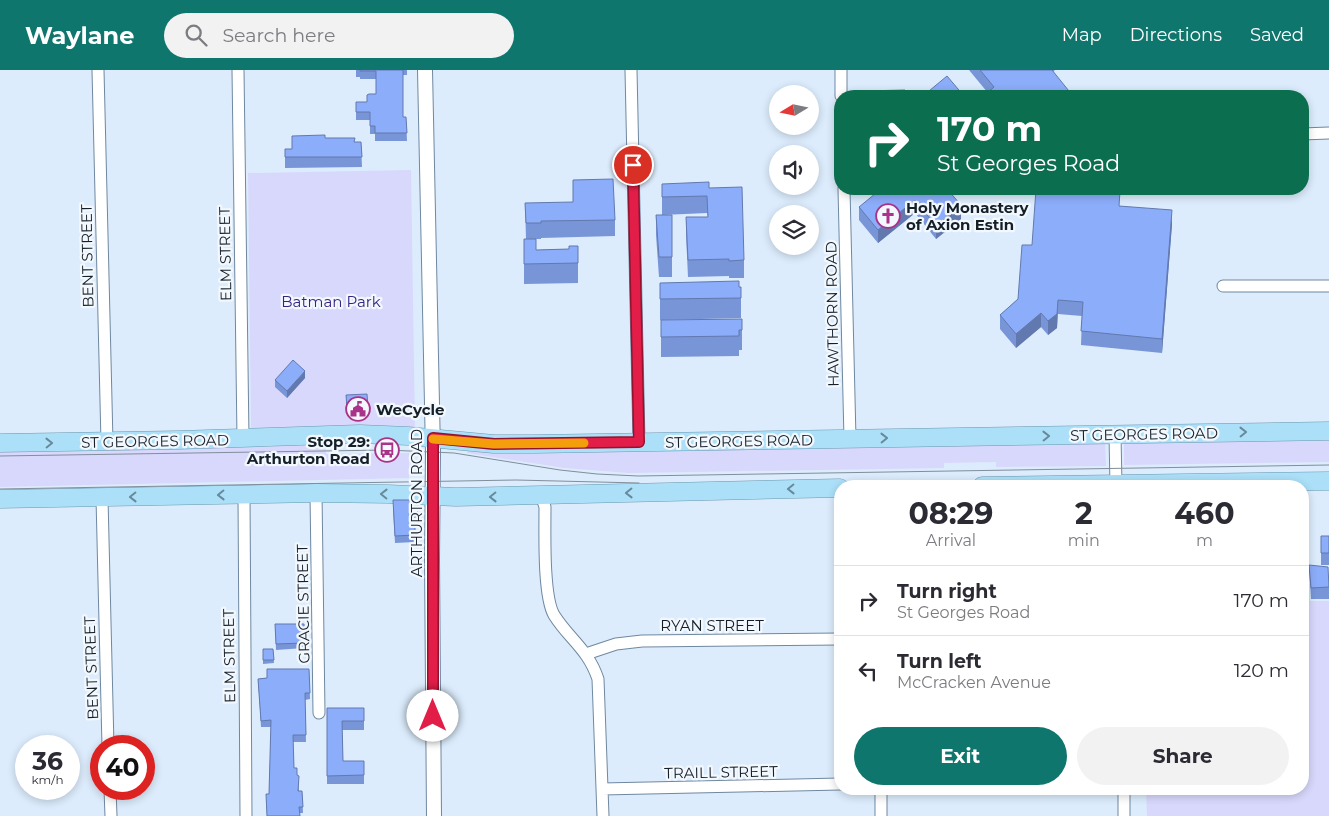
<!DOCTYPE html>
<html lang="en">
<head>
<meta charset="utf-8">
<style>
  :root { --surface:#fff; --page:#f2f2f3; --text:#2b2b33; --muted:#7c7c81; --line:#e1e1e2; --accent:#0f766e }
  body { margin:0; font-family:Montserrat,sans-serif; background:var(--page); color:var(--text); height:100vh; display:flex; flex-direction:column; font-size:19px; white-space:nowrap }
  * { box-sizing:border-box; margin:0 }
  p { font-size:16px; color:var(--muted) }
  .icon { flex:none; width:28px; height:28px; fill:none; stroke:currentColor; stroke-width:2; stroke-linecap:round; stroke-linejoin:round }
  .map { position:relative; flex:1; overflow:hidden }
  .sheet { position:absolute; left:834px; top:410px; width:475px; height:315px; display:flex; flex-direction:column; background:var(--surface); border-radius:20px; box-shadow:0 2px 8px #0003 }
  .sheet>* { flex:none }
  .top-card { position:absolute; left:834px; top:20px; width:475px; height:105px; border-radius:20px; box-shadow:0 2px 8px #0003; background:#0b6e4f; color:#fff; overflow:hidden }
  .needle { width:32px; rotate:260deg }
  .tools { position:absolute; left:769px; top:15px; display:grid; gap:10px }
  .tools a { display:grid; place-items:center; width:50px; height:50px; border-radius:50%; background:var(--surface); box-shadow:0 2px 8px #0003; font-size:25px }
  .speed { position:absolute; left:15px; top:665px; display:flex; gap:10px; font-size:25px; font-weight:700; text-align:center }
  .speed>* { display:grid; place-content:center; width:65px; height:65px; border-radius:50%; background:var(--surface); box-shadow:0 2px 8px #0003; line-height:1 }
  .speed small { font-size:12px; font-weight:400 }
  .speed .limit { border:8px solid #d22; background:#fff; color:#111 }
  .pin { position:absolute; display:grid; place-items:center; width:42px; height:42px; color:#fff; margin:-21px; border:2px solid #fff; border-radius:50%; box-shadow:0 1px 5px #0007 }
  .me { position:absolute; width:55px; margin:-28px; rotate:0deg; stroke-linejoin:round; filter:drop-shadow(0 0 4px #0008) }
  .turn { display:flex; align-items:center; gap:18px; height:105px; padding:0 20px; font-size:22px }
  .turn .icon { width:65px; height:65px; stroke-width:2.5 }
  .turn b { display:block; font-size:35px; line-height:42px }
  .eta { display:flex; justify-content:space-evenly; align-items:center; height:85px; text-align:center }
  .eta b { font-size:30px; font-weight:700; line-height:35px }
  .action { display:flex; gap:10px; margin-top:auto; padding:10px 20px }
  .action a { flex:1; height:58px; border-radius:30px; background:var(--accent); color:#fff; font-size:20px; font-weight:700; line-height:58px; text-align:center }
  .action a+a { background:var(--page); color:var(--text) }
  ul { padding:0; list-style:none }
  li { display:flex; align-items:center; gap:15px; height:70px; padding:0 20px; border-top:1px solid var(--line) }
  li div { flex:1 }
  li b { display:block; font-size:19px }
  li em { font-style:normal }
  header { display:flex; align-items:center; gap:30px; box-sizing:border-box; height:70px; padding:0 25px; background:var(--accent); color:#fff }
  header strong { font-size:24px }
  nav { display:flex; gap:28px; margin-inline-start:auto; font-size:18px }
  .search { width:350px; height:45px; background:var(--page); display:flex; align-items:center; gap:12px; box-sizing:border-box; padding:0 18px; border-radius:28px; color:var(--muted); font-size:19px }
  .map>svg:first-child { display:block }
</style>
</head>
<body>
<header>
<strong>Waylane</strong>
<div class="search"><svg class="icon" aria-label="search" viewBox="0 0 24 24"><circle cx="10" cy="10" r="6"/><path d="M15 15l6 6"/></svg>Search here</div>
<nav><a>Map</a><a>Directions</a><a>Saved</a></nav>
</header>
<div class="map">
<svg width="1329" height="746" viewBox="0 0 1329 746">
  <rect width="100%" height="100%" fill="#dcecfc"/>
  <!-- green -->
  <path fill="#d8d8fc" d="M411,100L415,359L251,358L248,103Z
    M1329,366V392L1124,395V369Z
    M1105,369L1106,396L996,397V392L944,393V398L629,403L564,398L467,383V380Z
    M242,374L264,377L326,374V384L409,383V408L0,417V381Z
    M1303,421H1306L1310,531H1329V746H1147L1146,719H1302Z"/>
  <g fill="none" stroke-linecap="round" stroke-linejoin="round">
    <!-- minor casing -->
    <g stroke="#6f88a0" stroke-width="13">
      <path id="minor" d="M98,0L107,372
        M238,0L243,368
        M631,0L639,372
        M841,0V26
        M1302,64L1329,63
        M844,119L850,369
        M1223,216H1329
        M1115,365L1116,416
        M316,423L319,643
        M244,425L246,746
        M541,425L545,437C545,462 543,526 554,545C569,569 588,579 598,609L603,746
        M102,428L108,676
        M586,584L616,574L642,571L840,569
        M110,719L111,746
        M602,719L840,714
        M881,719V746
        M1124,719V746"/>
    </g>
    <!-- tertiary casing -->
    <g stroke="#6f88a0" stroke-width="16">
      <path id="tertiary" d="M425,0L433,382L432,489L434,746"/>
    </g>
    <!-- trunk casing -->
    <g stroke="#6a98af" stroke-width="19">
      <path id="trunk" d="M0,373L178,370L360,364L408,366L494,374H534L1329,361
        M982,416L1329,411
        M0,429L316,423L388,424L456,427L541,425L840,418"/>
    </g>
    <!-- minor -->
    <use href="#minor" stroke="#fff" stroke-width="11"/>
    <!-- tertiary -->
    <use href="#tertiary" stroke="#fff" stroke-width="14"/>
    <!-- trunk -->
    <use href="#trunk" stroke="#ace0f8" stroke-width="18"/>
    <!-- tram -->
    <path stroke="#818e9b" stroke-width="1" d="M0,386L387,380L454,383L560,400L597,404L638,406L1329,395
      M0,419L516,410L639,413"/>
  </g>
  <!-- wall -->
  <path fill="#7895d7" d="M356,0H407V5H403V47H406L407,71H375V64H370V50H356V32H367L376,24V9H360V7H356Z
    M969,0H1055L1053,2L988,23Z
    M929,21L964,26H929Z
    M325,68L354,72H361L362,97L285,98V79H292Z
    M662,114L709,118L744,190V208H729V206L688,207L686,165V147H708L707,143L662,145Z
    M947,119L961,149L936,169L915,143L878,173L859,150V137Z
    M525,133L615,150V166L541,168V169H536V180L569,179L578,176V213L524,214V169H526Z
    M1120,136L1172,154L1162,283L1081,275L1082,246L1058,244L1057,258L1048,265L1041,257L1016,278L1000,259V245L1018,229L1032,175Z
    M656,145H672V207H659L656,165Z
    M660,213L741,217V248L660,250Z
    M742,249V280H739V286L661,287V250Z
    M305,308L287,328L275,317V310Z
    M346,325L368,337V344H365V346L351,347V345H347Z
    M393,438L418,440V447H415V472L395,473Z
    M1321,466H1329V495H1321Z
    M1309,495L1329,514V529H1311Z
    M275,554H304V578L276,580Z
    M263,579H273L274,593L263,594Z
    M309,599L310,629L305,630L306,672H293L294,698L297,705L299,721H302L303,743H299L300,746H267L266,731L269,724L271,657H261L258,609L267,608Z
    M327,638H364V660H342L343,691H364V714H327Z"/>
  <!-- shaded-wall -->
  <path fill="#6279af" d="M915,130V143L878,173V160Z
    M961,135V149L936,169V156Z
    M1172,140V154L1162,283V269Z
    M1058,230L1057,258L1048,265V251Z
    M1041,243V257L1016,278V264Z
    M305,301V308L287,328V321Z"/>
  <!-- building -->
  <path fill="#8cadfa" stroke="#6279af" d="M360,0H403V47H406L407,63H375V56H370V42H356V32H367V25L369,24H376V1H360Z
    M980,0H1052L1073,26H984L994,17Z
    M947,6L964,26H933L929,21Z
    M905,20V26H865V21Z
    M325,65V68H355L354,72H361L362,87H285V79H292V66Z
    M613,109L615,150L541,151V153H526L525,133L573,132V110Z
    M709,112V118L742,117L744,190L729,191V189L688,190L686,147H708L707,126L662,127V114Z
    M881,119H947L961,135L936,156L915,130L878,160L859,137Z
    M1036,119H1088L1120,121L1119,136L1172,140L1162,269L1081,261L1083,232L1058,230L1057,244L1048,251L1041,243L1016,264L1000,245L1018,229L1022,175H1032Z
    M656,145H672V187H659Z
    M524,169H536V180L569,179V176H578V193L524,194Z
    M739,211V217H741V228L660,229V213Z
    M742,249V260H739V266L661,267V250Z
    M293,290L305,301L287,321L275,310Z
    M367,324L368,337H365V339L351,340V338H347L346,325Z
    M393,430H415L418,433V440H415V465L395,466Z
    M1321,466H1329V483H1321Z
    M1309,495L1328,497L1329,517L1311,518Z
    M275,554H304V573L276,574Z
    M263,579H273L274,590H263Z
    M267,599H309L310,623H305L306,665H293L294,698H297V705L299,706L298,721H302L303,737H299L300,746H267L266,724H269L271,650L261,651L258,609L267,608Z
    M327,638H364V651H342L343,691H364V705L327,706Z"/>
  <!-- one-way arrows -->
  <defs><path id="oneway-chevron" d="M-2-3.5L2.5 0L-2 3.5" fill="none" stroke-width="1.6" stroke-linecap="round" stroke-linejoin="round" transform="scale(1.25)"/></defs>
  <g stroke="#68899a">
    <use href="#oneway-chevron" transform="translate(1243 362) rotate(-1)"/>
    <use href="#oneway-chevron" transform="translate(1046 366) rotate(-1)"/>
    <use href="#oneway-chevron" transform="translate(884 368) rotate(-1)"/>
    <use href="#oneway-chevron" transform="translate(49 373) rotate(-1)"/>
    <use href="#oneway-chevron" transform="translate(791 419) rotate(179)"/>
    <use href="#oneway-chevron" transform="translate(629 423) rotate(179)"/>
    <use href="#oneway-chevron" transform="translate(384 424) rotate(-179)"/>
    <use href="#oneway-chevron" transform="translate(221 425) rotate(179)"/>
    <use href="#oneway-chevron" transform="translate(133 427) rotate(179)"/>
    <use href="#oneway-chevron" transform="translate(493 427) rotate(179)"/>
  </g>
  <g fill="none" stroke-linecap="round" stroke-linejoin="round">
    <!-- route casing -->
    <g stroke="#92132f" stroke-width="12">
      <path id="route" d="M433,646V368L494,374L639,372L633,95"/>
    </g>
    <!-- route -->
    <use href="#route" stroke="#e11d48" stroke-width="9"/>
    <!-- slow -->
    <path stroke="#f59e0b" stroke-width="9" d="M433,369L494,374L584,373"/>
  </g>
  <!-- icons -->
  <defs>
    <g id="church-ring" transform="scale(1.25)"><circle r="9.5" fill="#f2f8fd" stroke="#aa3288" stroke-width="1.5"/><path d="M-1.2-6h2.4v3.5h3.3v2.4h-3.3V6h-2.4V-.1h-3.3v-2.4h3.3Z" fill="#aa3288"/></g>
    <g id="civic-ring" transform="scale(1.25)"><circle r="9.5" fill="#f2f8fd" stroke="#aa3288" stroke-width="1.5"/><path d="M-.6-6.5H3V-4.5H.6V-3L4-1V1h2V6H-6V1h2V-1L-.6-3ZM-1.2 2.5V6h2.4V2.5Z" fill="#aa3288"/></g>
    <g id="bus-ring" transform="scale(1.25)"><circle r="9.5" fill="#f2f8fd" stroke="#aa3288" stroke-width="1.5"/><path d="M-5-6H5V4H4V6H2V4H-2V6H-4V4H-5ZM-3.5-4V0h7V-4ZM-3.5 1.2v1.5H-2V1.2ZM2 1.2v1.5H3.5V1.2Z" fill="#aa3288"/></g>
  </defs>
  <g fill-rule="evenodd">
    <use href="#church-ring" x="888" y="146"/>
    <use href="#civic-ring" x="358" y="339"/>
    <use href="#bus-ring" x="387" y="380"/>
  </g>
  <g text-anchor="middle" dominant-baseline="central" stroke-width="4.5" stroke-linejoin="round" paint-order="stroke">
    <!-- poi labels -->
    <g font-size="15" font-weight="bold" fill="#151f28" stroke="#f2f8fd" text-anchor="start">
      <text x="906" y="137">Holy Monastery<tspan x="906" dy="17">of Axion Estin</tspan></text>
      <text x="376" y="339">WeCycle</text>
      <text x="370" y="371" text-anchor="end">Stop 29:<tspan x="370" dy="17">Arthurton Road</tspan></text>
    </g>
    <!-- street labels -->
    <g font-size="15" fill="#151f28" stroke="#f2f8fd">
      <text transform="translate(225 184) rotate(-91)">ELM STREET</text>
      <text transform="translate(87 186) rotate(-91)">BENT STREET</text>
      <text transform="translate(832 244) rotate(-91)">HAWTHORN ROAD</text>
      <text transform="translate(1144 364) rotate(-1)">ST GEORGES ROAD</text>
      <text transform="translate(155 371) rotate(-1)">ST GEORGES ROAD</text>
      <text transform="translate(739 371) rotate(-1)">ST GEORGES ROAD</text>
      <text transform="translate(416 433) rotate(-90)">ARTHURTON ROAD</text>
      <text transform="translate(303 534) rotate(-91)">GRACIE STREET</text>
      <text x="712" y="555">RYAN STREET</text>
      <text transform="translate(229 586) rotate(-91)">ELM STREET</text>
      <text transform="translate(91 598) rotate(-92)">BENT STREET</text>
      <text transform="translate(721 702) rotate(-1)">TRAILL STREET</text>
    </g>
    <!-- park labels -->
    <g font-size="15" fill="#372482" stroke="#f2f8fd">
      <text x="331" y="231">Batman Park</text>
    </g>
  </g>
</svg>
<div class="tools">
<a><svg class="needle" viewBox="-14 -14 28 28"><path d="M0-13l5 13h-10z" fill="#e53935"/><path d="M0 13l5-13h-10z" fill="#7c7c81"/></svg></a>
<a><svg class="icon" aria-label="sound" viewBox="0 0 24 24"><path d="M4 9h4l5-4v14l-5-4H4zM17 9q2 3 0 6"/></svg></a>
<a><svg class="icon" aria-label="layers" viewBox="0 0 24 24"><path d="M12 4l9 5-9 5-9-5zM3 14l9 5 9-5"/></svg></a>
</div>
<div class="speed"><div>36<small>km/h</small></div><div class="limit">40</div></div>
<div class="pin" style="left:633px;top:95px;background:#d93025"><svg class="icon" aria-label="arrive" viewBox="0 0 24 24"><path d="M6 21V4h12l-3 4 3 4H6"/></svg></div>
<svg class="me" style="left:433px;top:646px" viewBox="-20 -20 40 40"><circle r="19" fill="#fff"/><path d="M0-13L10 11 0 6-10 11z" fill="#e11d48"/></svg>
<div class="top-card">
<div class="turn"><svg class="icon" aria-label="right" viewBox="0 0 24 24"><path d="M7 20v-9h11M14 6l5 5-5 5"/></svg><div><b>170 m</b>St Georges Road</div></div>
</div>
<section class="sheet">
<div class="eta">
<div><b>08:29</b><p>Arrival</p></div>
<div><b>2</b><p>min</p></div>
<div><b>460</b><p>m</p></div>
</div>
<ul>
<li><svg class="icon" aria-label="right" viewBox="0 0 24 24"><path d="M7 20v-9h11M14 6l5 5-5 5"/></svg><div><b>Turn right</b><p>St Georges Road</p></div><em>170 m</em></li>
<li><svg class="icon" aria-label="left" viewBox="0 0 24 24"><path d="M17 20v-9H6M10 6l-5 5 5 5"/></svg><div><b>Turn left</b><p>McCracken Avenue</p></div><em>120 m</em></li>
</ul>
<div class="action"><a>Exit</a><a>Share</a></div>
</section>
</div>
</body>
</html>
